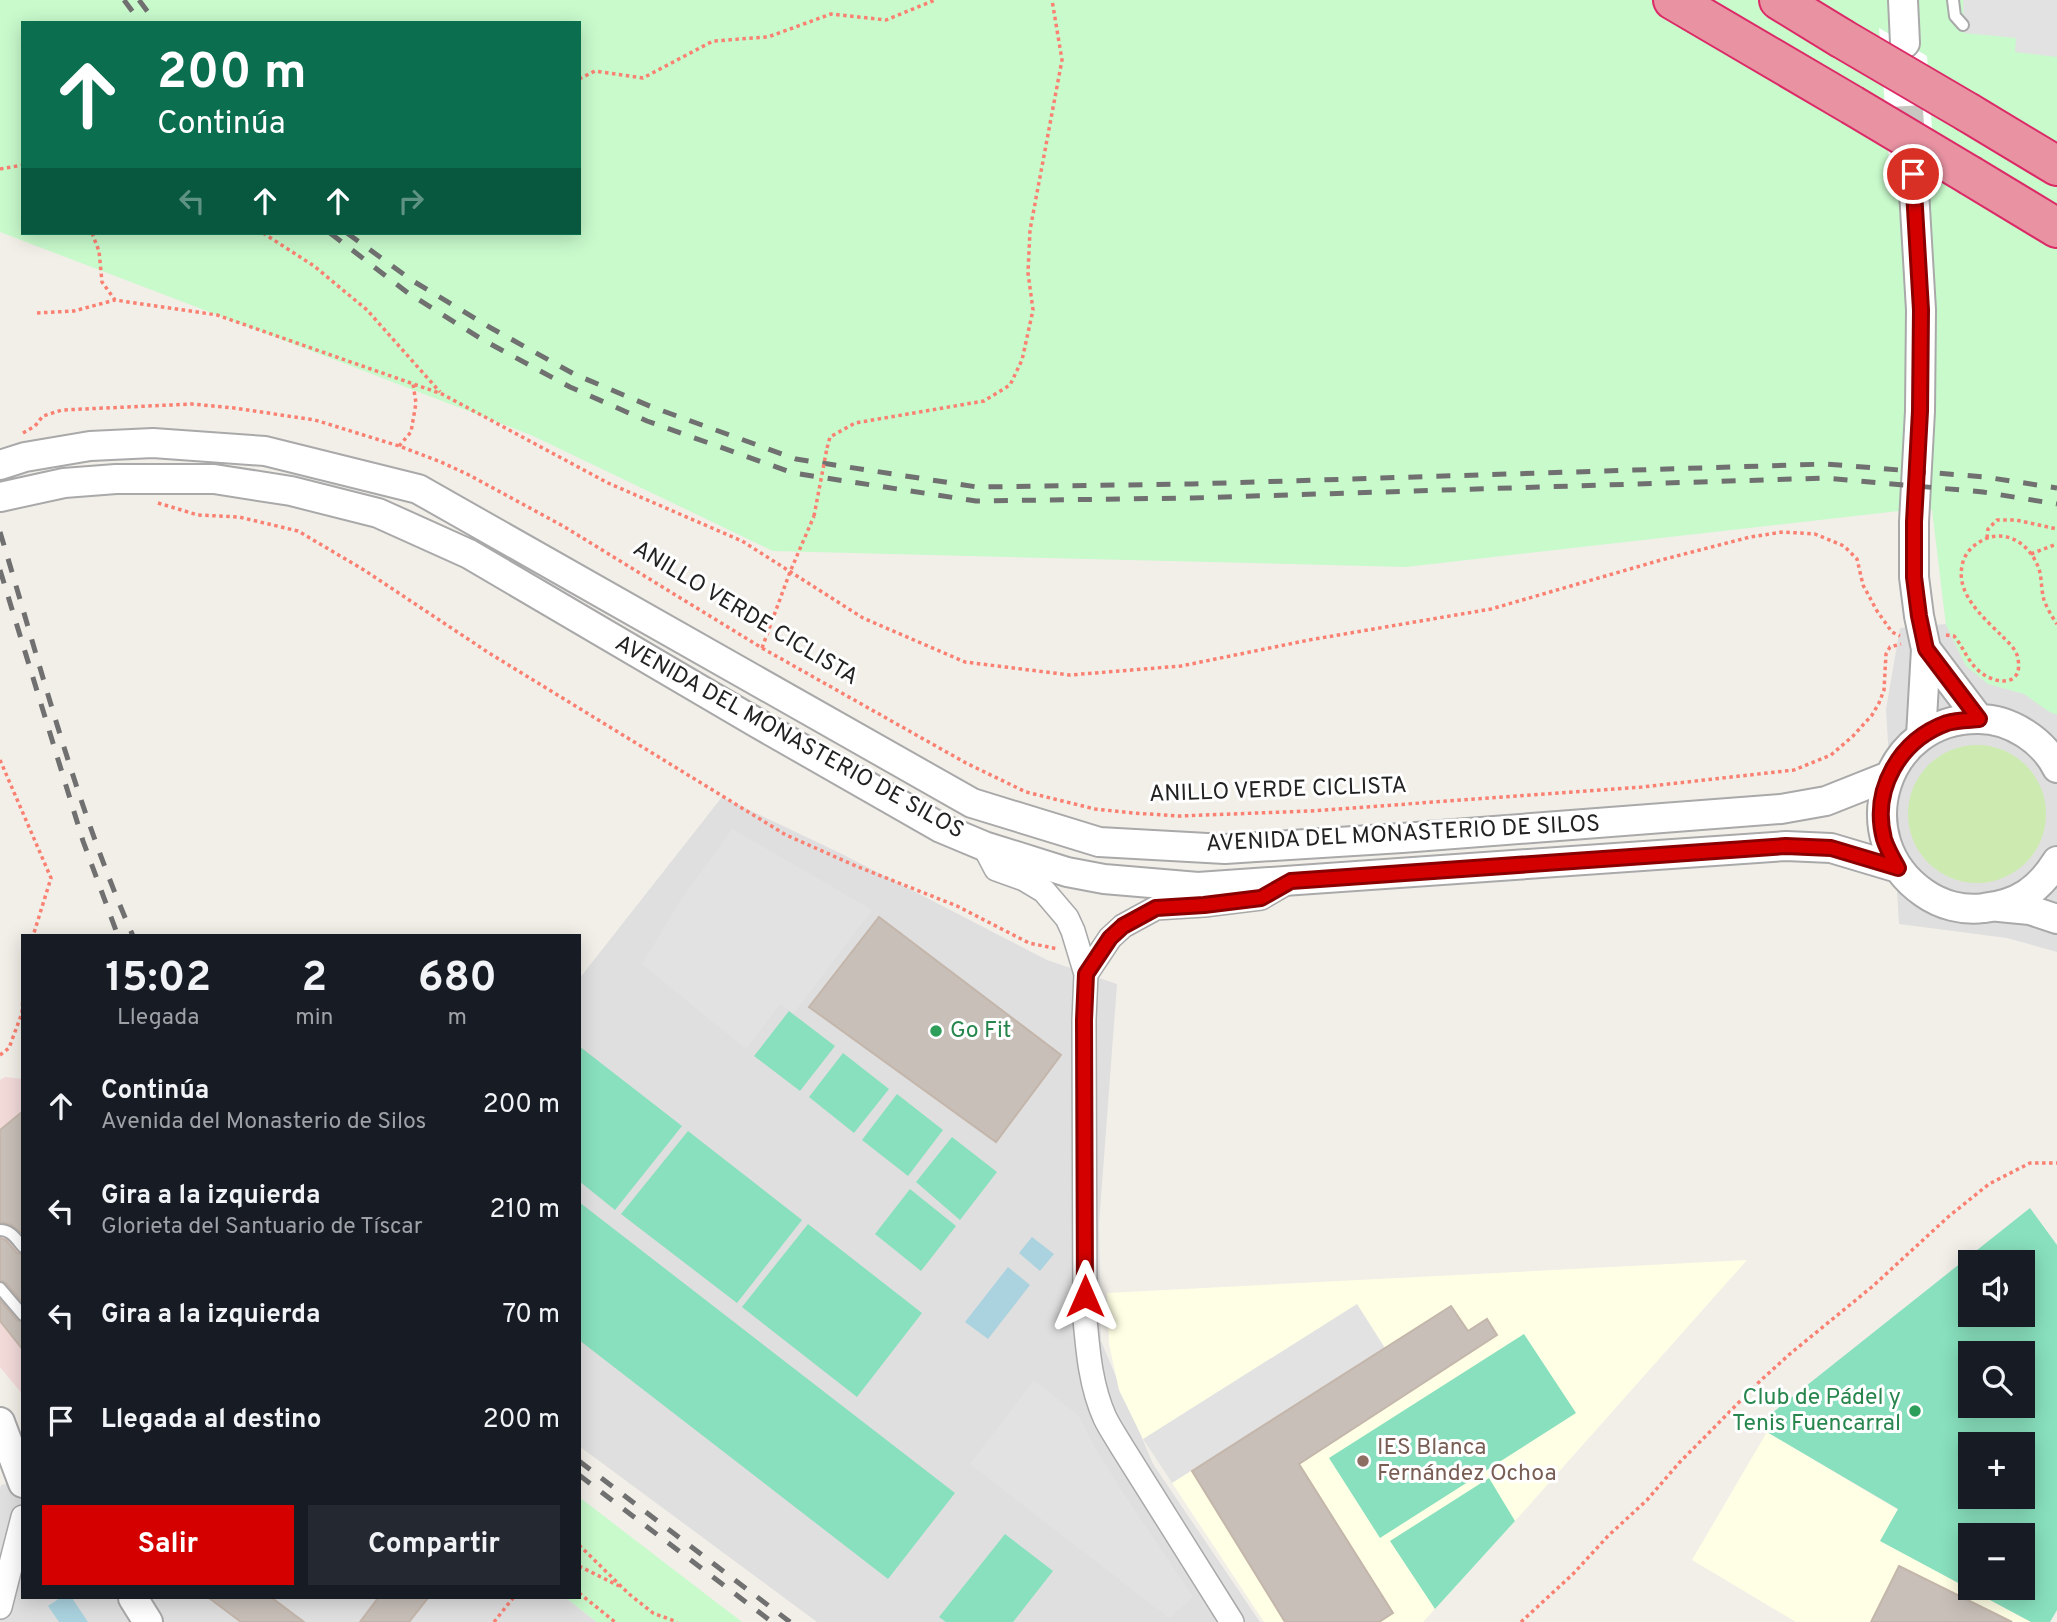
<!DOCTYPE html>
<html lang="es">
<head>
<meta charset="utf-8">
<style>
  :root { --surface:#171b24; --page:#242831; --text:#f1f3f6; --muted:#9ea1a6; --accent:#d40000 }
  body { margin:0; font-family:Overpass,sans-serif; background:var(--page); color:var(--text); height:100vh; display:flex; flex-direction:column; font-size:26px; white-space:nowrap }
  * { box-sizing:border-box; margin:0 }
  p { font-size:23px; color:var(--muted) }
  .icon { flex:none; width:38px; height:38px; fill:none; stroke:currentColor; stroke-width:2; stroke-linecap:round; stroke-linejoin:round }
  .map { position:relative; flex:1; overflow:hidden }
  .sheet { position:absolute; left:21px; top:934px; width:560px; height:665px; display:flex; flex-direction:column; background:var(--surface); border-radius:0px; box-shadow:0 4px 18px #0003 }
  .sheet>* { flex:none }
  .top-card { position:absolute; left:21px; top:21px; width:560px; height:214px; border-radius:0px; box-shadow:0 4px 18px #0003; background:#0b6e4f; color:#fff; overflow:hidden }
  .controls { position:absolute; left:1958px; top:1250px; display:grid; gap:14px }
  .controls a { display:grid; place-items:center; width:77px; height:77px; border-radius:0px; background:var(--surface); box-shadow:0 4px 18px #0003; font-size:35px }
  .pin { position:absolute; display:grid; place-items:center; width:60px; height:60px; color:#fff; margin:-30px; border:4px solid #fff; border-radius:50%; box-shadow:0 2px 7px #0007 }
  .me { position:absolute; width:77px; margin:-38px; rotate:0deg; stroke-linejoin:round; filter:drop-shadow(0 0 5px #0008) }
  .turn { display:flex; align-items:center; gap:24px; height:147px; padding:0 21px; font-size:32px }
  .turn .icon { width:91px; height:91px; stroke-width:2.5 }
  .turn b { display:block; font-size:49px; line-height:60px }
  .lanes { display:flex; align-items:center; height:66px; padding:0 21px; background:#0003; justify-content:center; gap:35px; direction:ltr }
  .lanes .off { opacity:.35 }
  .eta { display:flex; justify-content:space-evenly; align-items:center; height:119px; text-align:center }
  .eta b { font-size:42px; font-weight:700; line-height:49px }
  .cta { display:flex; gap:14px; margin-top:auto; padding:14px 21px }
  .cta a { flex:1; height:80px; border-radius:0px; background:var(--accent); color:#fff; font-size:28px; font-weight:700; line-height:80px; text-align:center }
  .cta a+a { background:var(--page); color:var(--text) }
  ul { padding:0; list-style:none }
  li { display:flex; align-items:center; gap:21px; height:105px; padding:0 21px }
  li div { flex:1 }
  li b { display:block; font-size:26px }
  li em { font-style:normal }
  .map>svg:first-child { display:block }
</style>
</head>
<body>
<div class="map">
<svg width="2057" height="1622" viewBox="0 0 2057 1622">
  <rect width="100%" height="100%" fill="#f2efe9"/>
  <!-- residential -->
  <path fill="#e0dfdf" d="M1931,495L2057,514V952L2007,938L1899,924L1886,709L1900,628L1946,624Z
    M722,797L840,853L1047,960L1117,984L1099,1224L1101,1341L1153,1464L1260,1622H817L579,1446V979Z
    M23,1481V1598H566L597,1622H0V1489L1,1485Z"/>
  <!-- commercial -->
  <path fill="#f2dad9" d="M5,1077L23,1079V1395L0,1367V1080Z"/>
  <!-- education -->
  <path fill="#ffffe5" d="M1747,1260L1515,1521L1423,1622H1264L1143,1439L1119,1390L1109,1344L1107,1293Z
    M1767,1432L1898,1510L1881,1541L2031,1622H1796L1692,1560Z"/>
  <!-- grass -->
  <path fill="#cdebb0" d="M1908 814a69 69 0 1 1 138 0a69 69 0 1 1-138 0Z"/>
  <!-- park -->
  <path fill="#c8facc" fill-rule="evenodd" d="M0,0H2057V715L2048,711L2024,694L1988,684L1966,666L1946,625L1932,510L1925,508L1406,567L773,551L531,435L0,232ZM23,23H579V233H23Z
    M579,1497L742,1622H597L566,1598H579Z"/>
  <!-- pitch -->
  <path fill="#88e0be" fill-rule="evenodd" d="M789,1011L835,1046L800,1091L754,1056Z
    M579,1046L682,1126L615,1210L579,1181Z
    M843,1053L889,1089L854,1133L809,1097Z
    M897,1094L943,1130L908,1176L862,1140Z
    M688,1131L802,1220L737,1303L621,1214Z
    M952,1137L997,1172L960,1220L916,1182Z
    M910,1189L956,1226L921,1271L875,1234Z
    M579,1202L955,1493L888,1579L579,1340Z
    M2030,1208L2057,1245V1610L2050,1622H2031L1880,1541L1898,1509L1767,1432V1417ZM1970,1262H2023V1314H1970ZM1970,1353H2023V1405H1970ZM1970,1444H2023V1496H1970ZM1970,1535H2023V1587H1970Z
    M808,1224L922,1313L857,1397L742,1307Z
    M1524,1334L1576,1413L1380,1538L1329,1458Z
    M1489,1478L1515,1521L1435,1609L1390,1541Z
    M1005,1534L1053,1571L1013,1622H946L939,1617Z"/>
  <!-- parking -->
  <path fill="#e2e2e2" d="M1963,0H2057V57L2015,52L2016,38L1964,33Z
    M732,829L872,910L794,1013L780,1004L746,1049L642,964L680,901Z
    M1357,1304L1385,1348L1172,1483L1143,1439Z
    M1034,1380L1079,1416L1093,1444L1120,1488L1193,1597L1169,1618L970,1464Z"/>
  <!-- water -->
  <path fill="#aad3df" d="M1032,1237L1054,1254L1040,1271L1019,1253Z
    M1008,1267L1030,1285L988,1339L965,1322Z
    M60,1598H72L88,1622H59L48,1606Z"/>
  <!-- pier -->
  <path fill="#fff" d="M1879,28L1927,56L1936,188L1889,160Z"/>
  <!-- building -->
  <path fill="#c7bfb8" stroke="#c4b6ab" stroke-width="2" d="M879,917L1061,1055L996,1142L809,1007Z
    M23,1111V1234L11,1225L0,1222V1130Z
    M0,1238L6,1240L17,1253L23,1255V1303L6,1283L0,1280Z
    M0,1300L17,1320L23,1323V1350L0,1321Z
    M1451,1306L1468,1331L1487,1319L1497,1335L1299,1464L1393,1613L1379,1622H1285L1192,1471Z
    M1899,1566L1909,1571L2012,1622H1871Z
    M209,1598H272L304,1622H241Z
    M378,1598H428L409,1622H360Z"/>
  <g fill="none" stroke-linecap="round" stroke-linejoin="round">
    <!-- tertiary-tunnel -->
    <path stroke="#c8c6c1" stroke-width="28" stroke-dasharray="28 14" stroke-linecap="butt" d="M1906,64L1912,156"/>
    <!-- service casing -->
    <g stroke="#a9a9a9" stroke-width="14">
      <path id="service" d="M1953,0L1955,16L1963,25
        M0,1230C11,1230 16,1239 23,1247
        M0,1288L23,1315"/>
    </g>
    <!-- minor casing -->
    <g stroke="#a9a9a9" stroke-width="26">
      <path id="minor" d="M984,846L996,869L1024,879L1044,891L1067,918L1073,931L1086,974L1084,1020L1085,1319C1088,1353 1091,1387 1105,1418C1110,1428 1116,1437 1122,1447L1232,1622
        M1086,974L1110,938L1123,926L1156,908L1204,905L1261,898L1290,881
        M0,1607L23,1517"/>
    </g>
    <!-- tertiary casing -->
    <g stroke="#a9a9a9" stroke-width="32">
      <path id="tertiary" d="M1903,0L1905,43
        M1913,174L1921,310L1920,411L1914,522V577L1919,616L1926,649L1921,736
        M0,465L25,457L90,446L153,443L265,451L418,489L972,803L1099,842L1225,849L1402,838L1781,809L1826,801L1889,776
        M0,497L64,483L116,479H214L291,491L378,513L469,554L757,723L941,828L984,846L1067,872L1104,879L1198,887L1786,846L1831,848L1898,868
        M1926,649L1979,719
        M2057,768C2043,740 2010,719 1979,719C1884,717 1846,839 1924,893C1941,905 1963,911 1984,908C2018,904 2039,890 2057,861
        M1999,907L2030,910L2057,919
        M0,1422L23,1483
        M133,1598L148,1622"/>
    </g>
    <!-- motorway casing -->
    <g stroke="#dc2a67" stroke-width="42">
      <path id="motorway" d="M1673,0L1852,105
        M1779,0L1841,38
        M1969,113L2057,166
        M1971,176L2057,228"/>
    </g>
    <!-- path -->
    <path stroke="#fa8072" stroke-width="3.5" stroke-dasharray="3.5 3.5" stroke-linecap="butt" d="M579,79L595,71L643,78L713,41L768,37L831,14L886,20L935,0
      M0,169L23,165
      M92,233L99,251L102,282L115,300L217,315L442,394L608,483L742,541L863,618L965,662L1070,675L1181,666L1309,640L1491,609L1661,560L1750,537L1783,532L1815,534L1844,546L1857,559L1863,585L1877,611L1892,632L1900,636
      M263,233L314,266L367,310L440,392
      M37,313L74,311L115,300
      M23,433L35,426L43,416L62,410L192,404L234,408L315,420L399,446L441,462L469,475L563,526L762,648L966,763L1026,792L1095,809L1133,813L1179,816L1310,811L1642,787L1794,770L1831,755L1853,736L1872,715L1879,703L1884,690L1886,654L1890,647L1901,644
      M399,446L411,432L416,403L413,384
      M827,448L830,437L855,423L984,401L1010,385L1022,360L1033,310L1028,273L1030,230L1062,60L1052,0
      M158,503L198,515L239,517L298,531L364,570L489,653L786,835L856,866L957,906L1029,943L1058,949
      M1987,538L1988,529L1997,520H2016L2057,529
      M2031,554L2057,544
      M1946,635L1954,636C1965,649 1968,664 1983,674C1999,685 2023,685 2018,659C2017,650 2009,643 2003,637C1985,619 1956,595 1962,566C1964,553 1974,544 1985,539C2009,529 2031,546 2039,569C2042,579 2041,590 2044,600C2047,608 2052,617 2057,624
      M762,648L790,572L814,516
      M0,760L51,878L33,936
      M0,1055L9,1048L22,1013L23,996
      M579,1545L629,1594L653,1613L677,1622
      M579,1566L619,1586
      M579,1593L615,1622
      M494,1622L513,1598
      M1521,1622L1573,1574L1608,1536L1647,1500L1679,1463L1760,1381L1791,1353L1873,1286L1948,1217L1989,1184L2030,1163H2057"/>
    <!-- service -->
    <use href="#service" stroke="#fff" stroke-width="10"/>
    <!-- minor -->
    <use href="#minor" stroke="#fff" stroke-width="23"/>
    <!-- tertiary -->
    <use href="#tertiary" stroke="#fff" stroke-width="28"/>
    <!-- motorway -->
    <use href="#motorway" stroke="#e892a2" stroke-width="38"/>
    <!-- rail -->
    <path stroke="#707070" stroke-width="5" stroke-dasharray="14 14" stroke-linecap="butt" d="M124,0L141,23
      M139,0L156,23
      M330,233L408,293L483,340L570,387L647,421L793,473L976,501L1192,498L1826,478L1983,492L2057,504
      M347,233L413,281L491,328L574,374L652,407L796,459L977,487L1192,484L1826,464L1985,477L2057,488
      M0,532C41,667 76,806 133,936
      M0,570L83,841L118,936
      M579,1461L790,1622
      M579,1475L772,1622"/>
    <!-- motorway-bridge casing -->
    <g stroke="#dc2a67" stroke-width="42" stroke-linecap="butt">
      <path id="motorway-bridge" d="M1841,38L1969,113
        M1852,105L1971,176"/>
    </g>
    <!-- path-bridge -->
    <path stroke="#fa8072" stroke-width="3.5" stroke-dasharray="3.5 3.5" stroke-linecap="butt" d="M814,516L827,448"/>
    <!-- motorway-bridge -->
    <use href="#motorway-bridge" stroke="#e892a2" stroke-width="38"/>
  </g>
  <g fill="none" stroke-linecap="round" stroke-linejoin="round">
    <!-- route casing -->
    <g stroke="#8a0000" stroke-width="18">
      <path id="route" d="M1085,1296L1084,1020L1086,974L1110,938L1123,926L1156,908L1204,905L1261,898L1291,881L1786,846L1831,848L1898,868C1893,859 1887,849 1884,839C1871,789 1900,740 1947,723C1957,720 1969,720 1979,719L1926,649L1919,616L1914,577V522L1920,411L1921,310L1913,174"/>
    </g>
    <!-- route -->
    <use href="#route" stroke="#d40000" stroke-width="12"/>
  </g>
  <!-- markers -->
  <g fill="#2e9e5b" stroke="#fff" stroke-width="2.5">
    <circle cx="936" cy="1031" r="7"/>
    <circle cx="1915" cy="1411" r="7"/>
  </g>
  <circle fill="#8d6e63" stroke="#fff" stroke-width="2.5" cx="1363" cy="1461" r="7"/>
  <g text-anchor="middle" dominant-baseline="central" stroke-width="6" stroke-linejoin="round" paint-order="stroke">
    <!-- street labels -->
    <g font-size="23" fill="#222" stroke="#fff">
      <text transform="translate(745 614) rotate(31)">ANILLO VERDE CICLISTA</text>
      <text transform="translate(789 738) rotate(29)">AVENIDA DEL MONASTERIO DE SILOS</text>
      <text transform="translate(1278 791) rotate(-2)">ANILLO VERDE CICLISTA</text>
      <text transform="translate(1403 835) rotate(-3)">AVENIDA DEL MONASTERIO DE SILOS</text>
    </g>
    <!-- leisure labels -->
    <g font-size="23" fill="#27864d" stroke="#fff" text-anchor="start">
      <text x="950" y="1031">Go Fit</text>
      <text x="1901" y="1398" text-anchor="end">Club de Pádel y<tspan x="1901" dy="26">Tenis Fuencarral</tspan></text>
    </g>
    <!-- education labels -->
    <g font-size="23" fill="#785e54" stroke="#fff" text-anchor="start">
      <text x="1377" y="1448">IES Blanca<tspan x="1377" dy="26">Fernández Ochoa</tspan></text>
    </g>
  </g>
</svg>
<div class="controls">
<a><svg class="icon" aria-label="sound" viewBox="0 0 24 24"><path d="M4 9h4l5-4v14l-5-4H4zM17 9q2 3 0 6"/></svg></a>
<a><svg class="icon" aria-label="search" viewBox="0 0 24 24"><circle cx="10" cy="10" r="6"/><path d="M15 15l6 6"/></svg></a>
<a>+</a>
<a>−</a>
</div>
<div class="pin" style="left:1913px;top:174px;background:#d93025"><svg class="icon" aria-label="arrive" viewBox="0 0 24 24"><path d="M6 21V4h12l-3 4 3 4H6"/></svg></div>
<svg class="me" style="left:1085px;top:1296px" viewBox="-20 -20 40 40"><path d="M0-17L14 15 0 8-14 15z" fill="#d40000" stroke="#fff" stroke-width="4"/></svg>
<div class="top-card">
<div class="turn"><svg class="icon" aria-label="ahead" viewBox="0 0 24 24"><path d="M12 20V5M6 11l6-6 6 6"/></svg><div><b>200 m</b>Continúa</div></div>
<div class="lanes"><svg class="icon off" aria-label="left" viewBox="0 0 24 24"><path d="M17 20v-9H6M10 6l-5 5 5 5"/></svg><svg class="icon" aria-label="ahead" viewBox="0 0 24 24"><path d="M12 20V5M6 11l6-6 6 6"/></svg><svg class="icon" aria-label="ahead" viewBox="0 0 24 24"><path d="M12 20V5M6 11l6-6 6 6"/></svg><svg class="icon off" aria-label="right" viewBox="0 0 24 24"><path d="M7 20v-9h11M14 6l5 5-5 5"/></svg></div>
</div>
<section class="sheet">
<div class="eta">
<div><b>15:02</b><p>Llegada</p></div>
<div><b>2</b><p>min</p></div>
<div><b>680</b><p>m</p></div>
</div>
<ul>
<li><svg class="icon" aria-label="ahead" viewBox="0 0 24 24"><path d="M12 20V5M6 11l6-6 6 6"/></svg><div><b>Continúa</b><p>Avenida del Monasterio de Silos</p></div><em>200 m</em></li>
<li><svg class="icon" aria-label="left" viewBox="0 0 24 24"><path d="M17 20v-9H6M10 6l-5 5 5 5"/></svg><div><b>Gira a la izquierda</b><p>Glorieta del Santuario de Tíscar</p></div><em>210 m</em></li>
<li><svg class="icon" aria-label="left" viewBox="0 0 24 24"><path d="M17 20v-9H6M10 6l-5 5 5 5"/></svg><div><b>Gira a la izquierda</b></div><em>70 m</em></li>
<li><svg class="icon" aria-label="arrive" viewBox="0 0 24 24"><path d="M6 21V4h12l-3 4 3 4H6"/></svg><div><b>Llegada al destino</b></div><em>200 m</em></li>
</ul>
<div class="cta"><a>Salir</a><a>Compartir</a></div>
</section>
</div>
</body>
</html>
